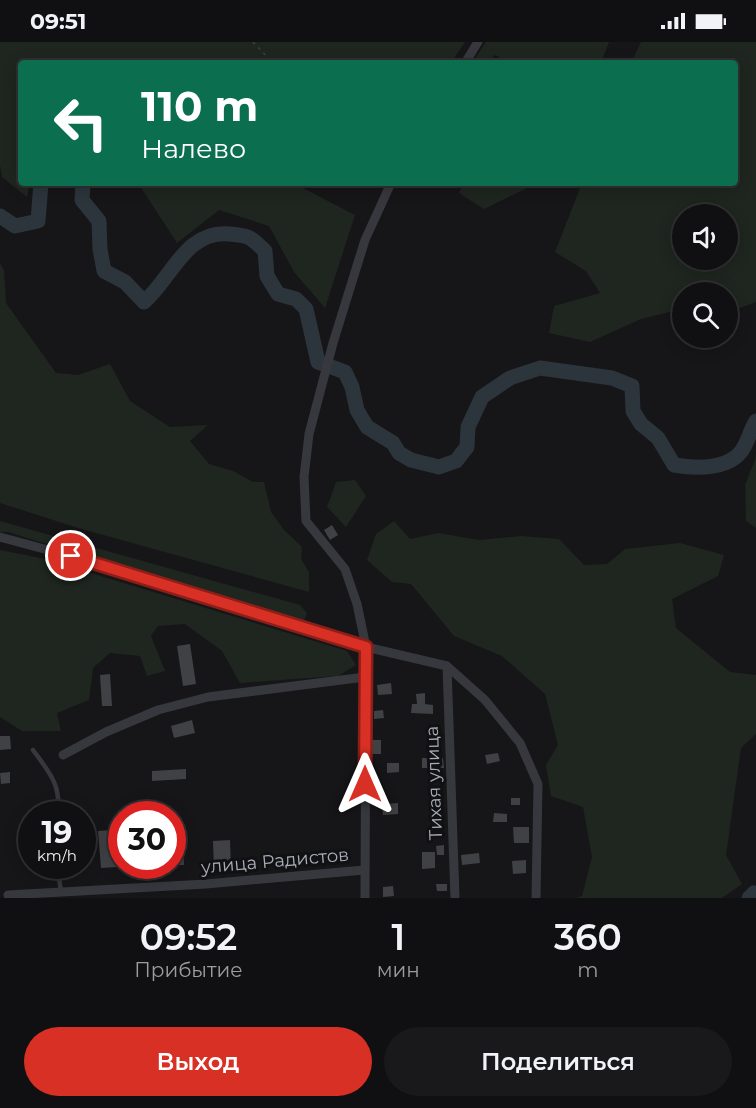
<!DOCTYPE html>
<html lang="ru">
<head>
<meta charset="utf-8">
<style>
  :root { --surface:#101012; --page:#19191b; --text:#f1f3f6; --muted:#9c9d9f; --line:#303032; --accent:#d93025 }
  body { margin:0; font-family:Montserrat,sans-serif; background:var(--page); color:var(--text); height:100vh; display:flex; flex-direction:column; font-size:22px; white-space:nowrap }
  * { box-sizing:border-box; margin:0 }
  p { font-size:20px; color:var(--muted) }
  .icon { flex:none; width:33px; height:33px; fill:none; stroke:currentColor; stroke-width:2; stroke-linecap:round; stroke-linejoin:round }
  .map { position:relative; height:856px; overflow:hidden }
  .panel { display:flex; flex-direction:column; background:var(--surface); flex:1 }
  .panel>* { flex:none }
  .guide { position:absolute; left:18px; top:18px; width:720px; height:126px; border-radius:6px; box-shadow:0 3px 15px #0003,0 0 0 2px var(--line); background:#0b6e4f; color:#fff; overflow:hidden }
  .fabs { position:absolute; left:672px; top:162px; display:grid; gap:12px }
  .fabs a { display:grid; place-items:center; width:66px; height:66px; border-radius:50%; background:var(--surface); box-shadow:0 3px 15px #0003,0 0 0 2px var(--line); font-size:30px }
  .speed { position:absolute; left:18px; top:759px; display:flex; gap:12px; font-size:30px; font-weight:700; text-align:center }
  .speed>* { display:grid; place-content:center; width:78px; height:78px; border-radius:50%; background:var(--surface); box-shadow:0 3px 15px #0003,0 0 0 2px var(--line); line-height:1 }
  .speed small { font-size:15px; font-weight:400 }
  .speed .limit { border:9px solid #d22; background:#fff; color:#111 }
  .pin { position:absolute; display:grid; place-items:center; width:51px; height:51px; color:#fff; margin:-26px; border:3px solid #fff; border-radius:50%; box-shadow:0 2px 6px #0007 }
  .me { position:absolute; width:66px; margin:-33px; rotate:0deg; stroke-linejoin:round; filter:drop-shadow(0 0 4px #0008) }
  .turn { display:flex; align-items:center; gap:21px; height:126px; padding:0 24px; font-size:27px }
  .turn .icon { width:78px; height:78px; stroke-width:2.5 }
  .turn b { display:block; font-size:42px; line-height:51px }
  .eta { display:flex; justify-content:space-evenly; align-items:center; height:102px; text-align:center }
  .eta b { font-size:36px; font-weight:600; line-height:42px }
  .primary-button { display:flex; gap:12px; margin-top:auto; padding:12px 24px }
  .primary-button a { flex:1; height:69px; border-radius:36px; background:var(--accent); color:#fff; font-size:24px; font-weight:600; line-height:69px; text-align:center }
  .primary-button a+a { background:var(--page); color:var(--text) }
  .status { display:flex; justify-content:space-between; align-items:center; height:42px; padding:0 30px; background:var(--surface); direction:ltr }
  .status svg { height:16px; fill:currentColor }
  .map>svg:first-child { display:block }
</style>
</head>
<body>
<div class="status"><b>09:51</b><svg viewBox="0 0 49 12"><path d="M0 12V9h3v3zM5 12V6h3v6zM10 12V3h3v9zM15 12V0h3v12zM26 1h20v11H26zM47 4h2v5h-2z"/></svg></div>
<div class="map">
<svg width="756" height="856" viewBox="0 0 756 856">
  <rect width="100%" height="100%" fill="#161618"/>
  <!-- green -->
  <path fill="#1e261f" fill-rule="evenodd" d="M0,0H465L451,21H21V141H30L27,155L2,135L0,123Z
    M486,0H609L601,21H510L495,13L487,21H472Z
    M641,0H756V260L740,266L728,263V250H682V267L641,277L590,300L549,291L554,264L600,251L586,229L555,210L582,141H735V21H631ZM682,172H728V218H682Z
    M138,141H293L355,173L325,266L294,230L269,184L219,168L177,201Z
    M464,141H537L484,167L459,151Z
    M0,221L4,228L6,261L56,331L78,333L110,322L130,359L170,385L208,383L190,399L209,422L233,429L253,440H264L271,470L284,488L302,505L301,517L309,530V550L78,486L0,461Z
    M756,411V486L746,479L745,443L755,418Z
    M355,438L366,454L346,485L327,465L336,440Z
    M0,479L300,563L307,571L303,581L8,490H0Z
    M394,479L410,497L438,491L479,498L521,494L559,497L584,523L607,522L625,507L680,501L724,513L718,534L672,557L676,586L730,630L756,633V692L741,706L726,813L742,842L722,856H576L582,854L592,815L583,765L551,754L546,723L558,703L545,652L502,614L454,594L411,542L392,540L367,518L376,492Z
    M0,508L45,517L347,609L356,623L338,634L240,641L222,609L185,582L158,584L151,594L165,629L147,634L140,614L110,611L93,626L89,658L57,671L61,689H22L0,675Z"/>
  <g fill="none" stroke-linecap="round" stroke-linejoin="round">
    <!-- river -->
    <path stroke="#2c353c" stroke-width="15" d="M83,141L82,158L99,179L100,207L104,229L125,240L144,260C172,236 186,187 230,192C251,194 250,195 265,209L267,234L278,252L296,257L306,267L318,320L345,330L352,345L357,368L367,385L393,401L399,411L411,418L439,425L456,419L467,405L468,385L482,355L510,336L540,326L612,336L632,344L633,369L641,382L658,396L674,423C696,427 732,428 744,405C749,396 751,387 756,379
      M0,174L15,184L38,179L41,141
      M749,856L754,851L756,852"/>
  </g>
  <!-- building -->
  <path fill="#404145" d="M332,483L338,493L330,498L324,488Z
    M190,602L196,642L183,644L177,604Z
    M110,632L112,664H102L100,633Z
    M391,641L392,652L378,653L377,643Z
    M425,651V662L433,663V672L411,671L412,662H417L416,652Z
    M383,668L384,676L374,677V669Z
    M192,678L195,691L174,696L171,684Z
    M0,694H10L11,707L0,708Z
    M372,698H381V712H372Z
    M498,711L500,719L487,722L485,713Z
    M422,716H443L444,726H422Z
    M387,721H399V730L387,731Z
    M186,727V737L152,739V729Z
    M10,730V741L1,742L0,731Z
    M511,756H520V763H511Z
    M398,761V772L383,773L382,762Z
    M494,771L507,772V780H493Z
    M182,778L184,823H172V779Z
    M513,785H529V801H514Z
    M114,788L117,825L101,826L98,789Z
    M230,798L231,826L214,827L213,799Z
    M444,803V813H437L436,804Z
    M422,810H435V826L422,827Z
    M479,811L480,821L462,823L461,813Z
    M526,818V831L513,832L512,819Z
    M436,842H447V849H437Z
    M393,844L394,854L383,855V845Z"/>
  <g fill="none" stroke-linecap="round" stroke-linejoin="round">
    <!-- path -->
    <path stroke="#3d3f44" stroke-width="1.5" stroke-dasharray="3 4.5" stroke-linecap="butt" d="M253,0L273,21
      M375,141L379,147"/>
    <!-- service -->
    <path stroke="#37383d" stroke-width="4.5" d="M33,708C50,731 61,743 58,772
      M57,824L61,849"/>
    <!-- minor -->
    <path stroke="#37383d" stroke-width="9" d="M465,21L478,0
      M0,495L48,508L366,605L447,624L485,658L520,701L538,742L536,856
      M447,624L455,856
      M63,713L106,690L158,668L208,655L365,635
      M8,853L206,842L364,828
      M365,856L366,605L357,562L345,527L306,479L304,435L309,392L333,301L365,198L391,141"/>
  </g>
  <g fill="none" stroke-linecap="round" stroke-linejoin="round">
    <!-- route casing -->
    <g stroke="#8d1f18" stroke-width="15">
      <path id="route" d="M71,514L366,605L365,742"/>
    </g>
    <!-- route -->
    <use href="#route" stroke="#d93025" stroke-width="10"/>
  </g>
  <g text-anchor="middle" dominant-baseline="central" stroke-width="6" stroke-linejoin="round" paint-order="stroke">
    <!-- street labels -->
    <g font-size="18" fill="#a8adb8" stroke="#111113">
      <text transform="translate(434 741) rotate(-92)">Тихая улица</text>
      <text transform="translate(275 819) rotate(-5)">улица Радистов</text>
    </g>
  </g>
</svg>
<div class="fabs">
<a><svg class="icon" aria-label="sound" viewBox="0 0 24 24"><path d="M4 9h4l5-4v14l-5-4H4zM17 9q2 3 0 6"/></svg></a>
<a><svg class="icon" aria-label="search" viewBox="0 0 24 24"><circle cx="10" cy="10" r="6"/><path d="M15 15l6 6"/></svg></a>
</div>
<div class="speed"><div>19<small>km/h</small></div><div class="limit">30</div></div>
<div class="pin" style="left:71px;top:514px;background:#d93025"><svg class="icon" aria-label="arrive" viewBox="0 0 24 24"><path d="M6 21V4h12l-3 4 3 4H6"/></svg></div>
<svg class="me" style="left:365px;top:742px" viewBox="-20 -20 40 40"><path d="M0-17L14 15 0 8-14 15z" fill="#d93025" stroke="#fff" stroke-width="4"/></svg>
<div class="guide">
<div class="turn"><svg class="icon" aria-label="left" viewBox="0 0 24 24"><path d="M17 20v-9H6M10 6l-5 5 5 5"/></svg><div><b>110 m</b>Налево</div></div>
</div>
</div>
<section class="panel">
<div class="eta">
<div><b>09:52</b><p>Прибытие</p></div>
<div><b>1</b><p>мин</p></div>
<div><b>360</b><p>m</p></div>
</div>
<div class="primary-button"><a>Выход</a><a>Поделиться</a></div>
</section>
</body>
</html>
